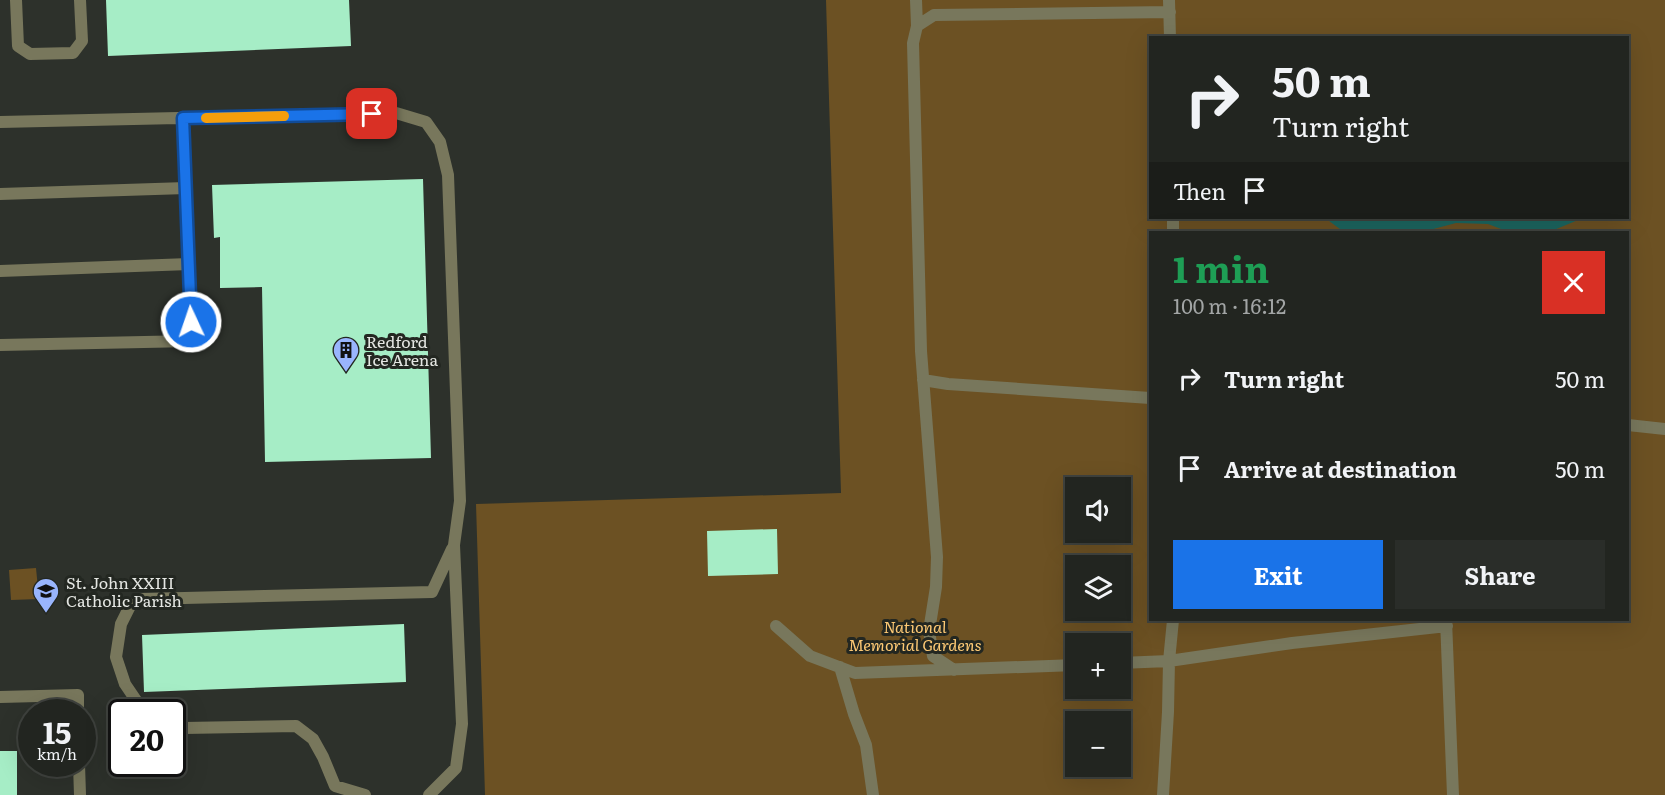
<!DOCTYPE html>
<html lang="en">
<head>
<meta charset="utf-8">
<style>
  :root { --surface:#222520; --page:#2a2d29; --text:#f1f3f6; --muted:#a2a5a5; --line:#3f423e; --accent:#1a73e8 }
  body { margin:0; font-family:Literata,serif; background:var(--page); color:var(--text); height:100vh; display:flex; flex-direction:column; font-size:22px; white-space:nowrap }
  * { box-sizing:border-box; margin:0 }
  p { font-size:20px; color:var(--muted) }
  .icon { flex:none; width:33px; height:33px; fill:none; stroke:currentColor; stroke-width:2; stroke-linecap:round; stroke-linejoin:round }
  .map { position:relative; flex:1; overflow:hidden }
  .details { position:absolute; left:1149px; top:231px; width:480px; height:390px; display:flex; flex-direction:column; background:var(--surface); border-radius:0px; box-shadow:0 6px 24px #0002,0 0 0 2px var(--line) }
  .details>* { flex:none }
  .hud { position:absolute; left:1149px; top:36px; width:480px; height:183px; border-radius:0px; box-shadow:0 6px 24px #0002,0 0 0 2px var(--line); background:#222520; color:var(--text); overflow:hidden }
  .fabs { position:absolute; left:1065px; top:477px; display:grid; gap:12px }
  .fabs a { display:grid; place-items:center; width:66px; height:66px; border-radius:0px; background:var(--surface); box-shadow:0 6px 24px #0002,0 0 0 2px var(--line); font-size:30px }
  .speed { position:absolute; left:18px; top:699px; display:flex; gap:12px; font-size:30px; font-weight:700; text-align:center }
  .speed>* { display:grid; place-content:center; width:78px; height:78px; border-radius:50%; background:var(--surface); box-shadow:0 6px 24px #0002,0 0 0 2px var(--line); line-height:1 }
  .speed small { font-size:15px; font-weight:400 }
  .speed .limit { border:3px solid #111; border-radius:9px; background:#fff; color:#111 }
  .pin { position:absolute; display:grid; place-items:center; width:51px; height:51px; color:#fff; margin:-26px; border-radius:12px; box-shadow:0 3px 9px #0006 }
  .me { position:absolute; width:66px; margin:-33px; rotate:357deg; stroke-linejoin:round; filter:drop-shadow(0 0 4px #0008) }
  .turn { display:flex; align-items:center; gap:21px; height:126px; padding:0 24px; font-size:27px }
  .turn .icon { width:78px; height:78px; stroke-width:2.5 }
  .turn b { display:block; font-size:42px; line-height:51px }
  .then { display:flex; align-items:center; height:57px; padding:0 24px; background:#0003; gap:12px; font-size:22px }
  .round { display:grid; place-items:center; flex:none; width:63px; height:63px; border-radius:0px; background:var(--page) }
  .summary { display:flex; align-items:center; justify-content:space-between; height:102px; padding:0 24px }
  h1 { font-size:36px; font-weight:700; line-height:45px; color:#1e9e55 }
  .cta { display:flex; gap:12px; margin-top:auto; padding:12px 24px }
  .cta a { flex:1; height:69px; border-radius:0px; background:var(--accent); color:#fff; font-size:24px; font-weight:700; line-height:69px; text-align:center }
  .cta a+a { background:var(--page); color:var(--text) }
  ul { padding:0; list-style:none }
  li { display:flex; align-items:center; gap:18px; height:90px; padding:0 24px }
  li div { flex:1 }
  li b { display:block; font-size:22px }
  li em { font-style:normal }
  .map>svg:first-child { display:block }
</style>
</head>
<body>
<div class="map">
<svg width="1665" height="795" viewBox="0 0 1665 795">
  <rect width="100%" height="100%" fill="#2d312b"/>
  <!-- green -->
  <path fill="#6c5123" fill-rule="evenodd" d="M826,0H1665V795H485L476,504L841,493ZM1150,38H1628V218H1150ZM1150,232H1628V620H1150ZM1076,488H1120V532H1076ZM1076,566H1120V610H1076ZM1076,644H1120V688H1076ZM1076,722H1120V766H1076Z
    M36,568L39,599L11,600L9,570Z"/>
  <!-- water -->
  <path fill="#1c6660" d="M1325,218H1583L1549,232H1509L1488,224L1456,223L1422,232H1344Z"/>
  <!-- building -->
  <path fill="#a6edc6" d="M106,0H349L351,46L108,56Z
    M423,179L431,458L265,462L262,287L220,288V237L214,238L212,185Z
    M777,529L778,574L708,576L707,531Z
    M404,624L406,682L144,692L142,635Z
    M0,751H17V795H0Z"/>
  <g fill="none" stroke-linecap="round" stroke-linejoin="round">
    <!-- lane -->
    <path stroke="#78775c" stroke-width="12" d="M16,0L18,46L30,54L73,53L82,41L80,0
      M916,0L917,26
      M1169,0L1170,38
      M0,122L396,113L426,122L440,142L448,175L460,501L454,545L462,724L456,768L429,795
      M0,194L186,188
      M1173,218V232
      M0,271L189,264
      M0,345L192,341L183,118
      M923,380L948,384L1150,398
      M1628,425L1665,429
      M1446,620L1453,795
      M776,626L810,656L855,673L1076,665
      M1120,663L1169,661L1292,643L1447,626
      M840,667L854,714L866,745L873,795
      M954,670L933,656L929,631L936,587L937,557L921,351L913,43L917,26L934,15L1170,12
      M0,697L78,695V712
      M144,712L125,684L116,657L121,624L130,606L143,599L432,592L452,549
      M172,724L184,728L296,726L313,739L323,757L335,786L365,795
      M79,764L80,795
      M1163,795L1168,712L1169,661L1173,620"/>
  </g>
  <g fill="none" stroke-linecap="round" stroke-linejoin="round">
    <!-- route casing -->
    <g stroke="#114b97" stroke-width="15">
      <path id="route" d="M191,322L183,118L372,114"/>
    </g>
    <!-- route -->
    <use href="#route" stroke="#1a73e8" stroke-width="10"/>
    <!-- slow -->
    <path stroke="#f59e0b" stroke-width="10" d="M206,118L284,116"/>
  </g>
  <!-- icons -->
  <defs>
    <g id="building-pin" transform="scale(1.35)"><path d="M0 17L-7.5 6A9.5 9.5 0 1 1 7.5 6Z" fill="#99b5fd" stroke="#232721"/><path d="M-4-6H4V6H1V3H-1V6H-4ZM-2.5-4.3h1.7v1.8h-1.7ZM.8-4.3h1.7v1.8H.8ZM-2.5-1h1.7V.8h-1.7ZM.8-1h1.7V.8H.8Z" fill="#111"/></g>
    <g id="school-pin" transform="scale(1.35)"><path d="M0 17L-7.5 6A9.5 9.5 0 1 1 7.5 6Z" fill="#99b5fd" stroke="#232721"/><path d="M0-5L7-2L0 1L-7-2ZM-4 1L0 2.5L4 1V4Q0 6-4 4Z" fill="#111"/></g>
  </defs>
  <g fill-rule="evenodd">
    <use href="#building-pin" x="346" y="350"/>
    <use href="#school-pin" x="46" y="591"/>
  </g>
  <g text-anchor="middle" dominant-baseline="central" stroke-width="6" stroke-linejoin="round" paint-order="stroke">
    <!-- poi labels -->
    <g font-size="16" fill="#e5e7e3" stroke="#232721" text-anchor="start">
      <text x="366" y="341">Redford<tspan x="366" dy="18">Ice Arena</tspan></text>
      <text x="66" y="582">St. John XXIII<tspan x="66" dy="18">Catholic Parish</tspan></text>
    </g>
    <!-- park labels -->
    <g font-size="16" font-style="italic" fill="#feca75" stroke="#232721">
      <text x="915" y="626">National<tspan x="915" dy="18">Memorial Gardens</tspan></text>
    </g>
  </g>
</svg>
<div class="fabs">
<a><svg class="icon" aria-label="sound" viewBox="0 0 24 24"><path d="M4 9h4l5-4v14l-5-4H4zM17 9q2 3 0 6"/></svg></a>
<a><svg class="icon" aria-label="layers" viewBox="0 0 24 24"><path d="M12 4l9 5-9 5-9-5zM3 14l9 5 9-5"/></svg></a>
<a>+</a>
<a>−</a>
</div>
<div class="speed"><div>15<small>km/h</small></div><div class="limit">20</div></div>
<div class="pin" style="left:372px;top:114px;background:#d93025"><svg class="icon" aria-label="arrive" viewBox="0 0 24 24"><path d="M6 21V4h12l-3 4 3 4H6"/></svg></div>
<svg class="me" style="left:191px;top:322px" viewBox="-20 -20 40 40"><circle r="17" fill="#1a73e8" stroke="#fff" stroke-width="3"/><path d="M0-11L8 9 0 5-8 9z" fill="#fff"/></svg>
<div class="hud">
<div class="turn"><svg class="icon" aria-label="right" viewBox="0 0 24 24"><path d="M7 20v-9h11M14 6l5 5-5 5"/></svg><div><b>50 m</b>Turn right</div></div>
<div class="then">Then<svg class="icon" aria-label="arrive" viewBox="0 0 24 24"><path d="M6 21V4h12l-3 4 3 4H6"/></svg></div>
</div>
<section class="details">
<div class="summary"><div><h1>1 min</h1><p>100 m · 16:12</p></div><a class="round" style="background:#d93025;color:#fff"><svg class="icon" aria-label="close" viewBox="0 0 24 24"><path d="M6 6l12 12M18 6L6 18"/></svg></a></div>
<ul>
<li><svg class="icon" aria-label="right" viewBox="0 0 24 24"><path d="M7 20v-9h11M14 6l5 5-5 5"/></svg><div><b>Turn right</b></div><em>50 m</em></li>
<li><svg class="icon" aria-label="arrive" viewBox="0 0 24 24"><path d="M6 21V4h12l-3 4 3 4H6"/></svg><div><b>Arrive at destination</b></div><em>50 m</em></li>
</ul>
<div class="cta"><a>Exit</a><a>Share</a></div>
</section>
</div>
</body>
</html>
